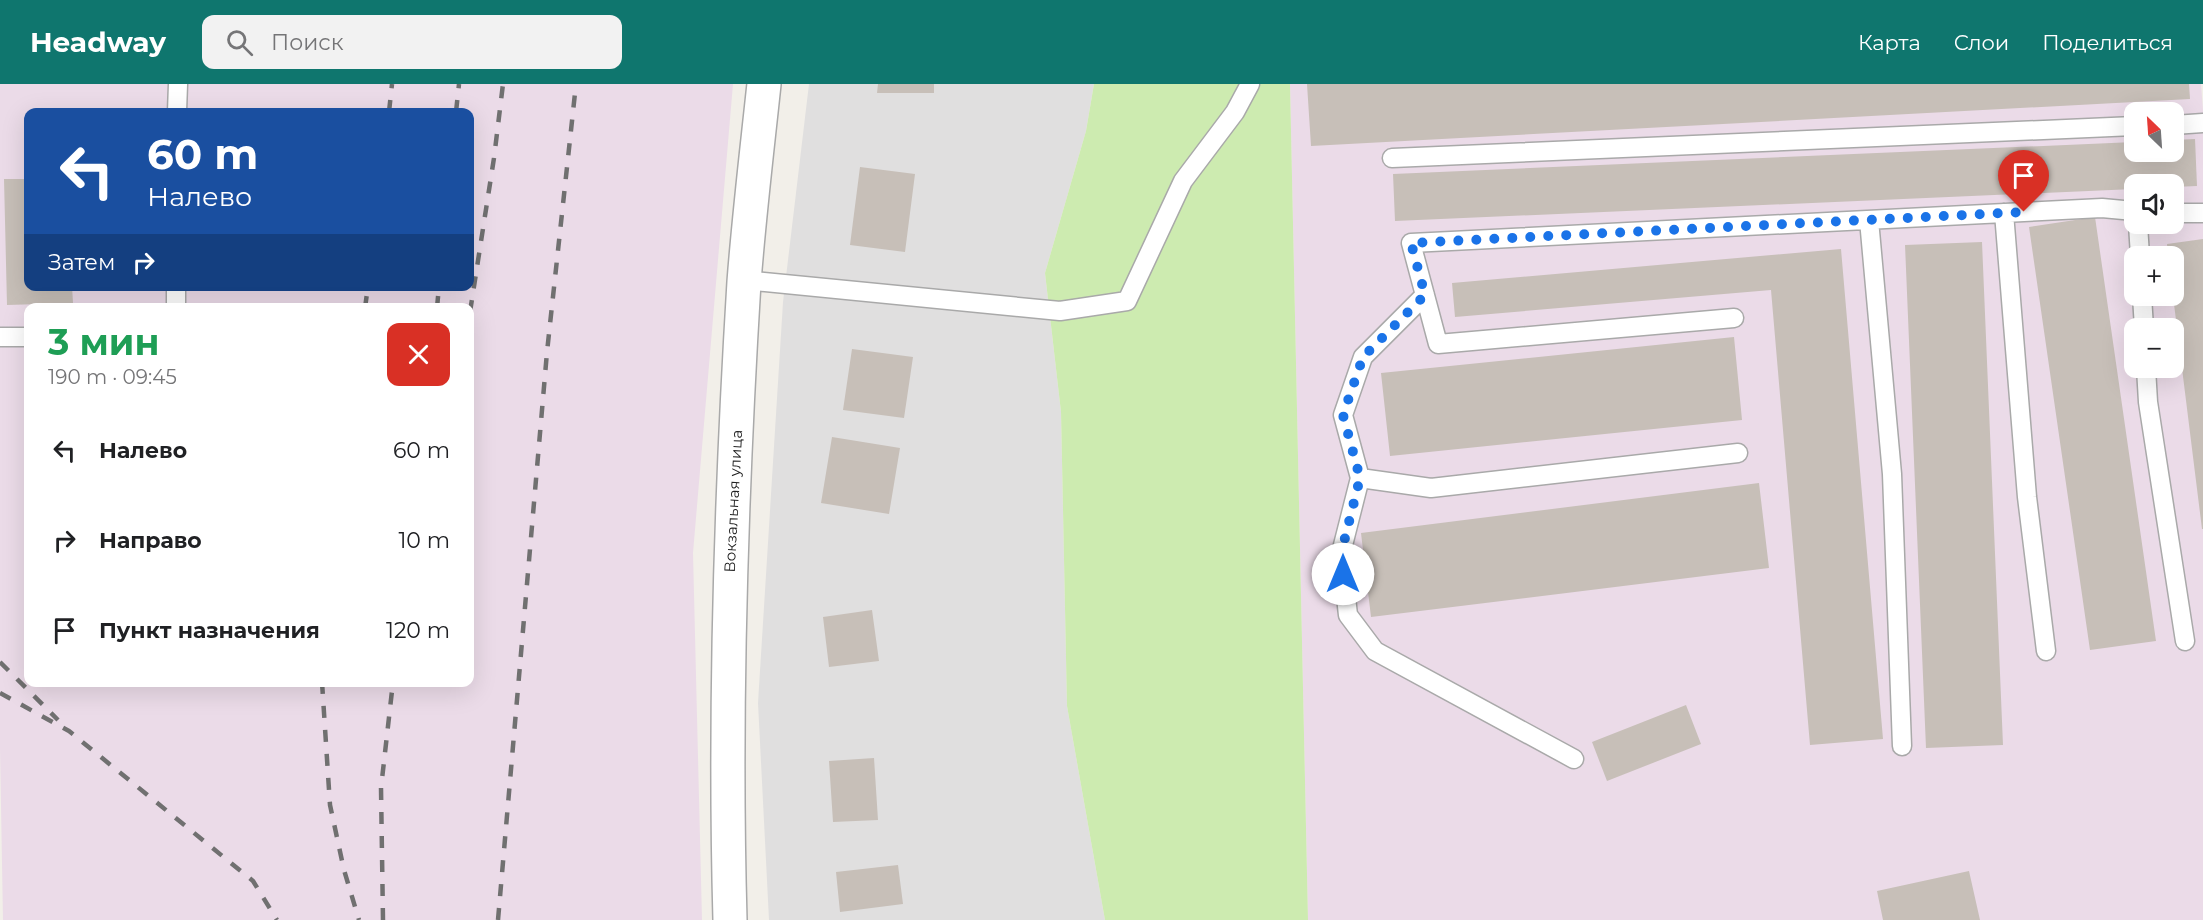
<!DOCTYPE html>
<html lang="ru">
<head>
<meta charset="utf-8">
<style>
  :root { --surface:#fff; --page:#f2f2f2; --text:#202124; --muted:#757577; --accent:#0f766e }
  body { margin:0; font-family:Montserrat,sans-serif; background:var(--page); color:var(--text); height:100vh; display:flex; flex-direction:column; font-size:22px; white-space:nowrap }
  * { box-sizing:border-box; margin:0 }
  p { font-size:20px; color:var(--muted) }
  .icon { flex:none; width:33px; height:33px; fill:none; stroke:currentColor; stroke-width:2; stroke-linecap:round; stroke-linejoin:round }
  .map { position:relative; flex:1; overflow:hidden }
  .drawer { position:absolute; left:24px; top:219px; width:450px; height:384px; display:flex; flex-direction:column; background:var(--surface); border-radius:12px; box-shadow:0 6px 24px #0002 }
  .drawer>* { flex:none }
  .banner { position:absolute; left:24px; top:24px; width:450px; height:183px; border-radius:12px; box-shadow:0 6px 24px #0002; background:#1a4fa0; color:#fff; overflow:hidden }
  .needle { width:39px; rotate:335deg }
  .buttons { position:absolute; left:2124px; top:18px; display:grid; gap:12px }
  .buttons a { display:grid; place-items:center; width:60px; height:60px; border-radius:12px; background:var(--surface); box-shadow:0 6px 24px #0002; font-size:30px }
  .pin { position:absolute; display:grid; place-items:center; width:51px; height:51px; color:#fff; margin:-62px -26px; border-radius:50% 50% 50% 0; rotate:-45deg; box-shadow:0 0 6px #0007 }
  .pin .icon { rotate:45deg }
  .me { position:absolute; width:66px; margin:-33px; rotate:0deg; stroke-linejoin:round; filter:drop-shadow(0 0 4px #0008) }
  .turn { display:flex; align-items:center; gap:21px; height:126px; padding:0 24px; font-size:27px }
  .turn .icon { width:78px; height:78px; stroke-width:2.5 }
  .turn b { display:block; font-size:42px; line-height:51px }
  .then { display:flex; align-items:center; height:57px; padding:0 24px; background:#0003; gap:12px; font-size:22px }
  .round { display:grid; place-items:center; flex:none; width:63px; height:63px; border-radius:12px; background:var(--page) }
  .summary { display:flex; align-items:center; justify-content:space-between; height:102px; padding:0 24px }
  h1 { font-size:36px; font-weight:700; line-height:45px; color:#1e9e55 }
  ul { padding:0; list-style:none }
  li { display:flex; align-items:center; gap:18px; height:90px; padding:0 24px }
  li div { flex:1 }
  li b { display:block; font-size:22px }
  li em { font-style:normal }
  header { display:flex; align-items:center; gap:36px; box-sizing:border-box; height:84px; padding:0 30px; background:var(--accent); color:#fff }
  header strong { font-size:28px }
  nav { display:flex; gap:33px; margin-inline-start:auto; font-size:21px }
  .search { width:420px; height:54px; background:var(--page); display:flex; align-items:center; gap:15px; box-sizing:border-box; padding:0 21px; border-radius:12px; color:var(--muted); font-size:22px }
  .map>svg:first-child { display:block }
</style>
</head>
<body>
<header>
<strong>Headway</strong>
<div class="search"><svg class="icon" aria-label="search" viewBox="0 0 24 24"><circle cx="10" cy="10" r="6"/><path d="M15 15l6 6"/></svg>Поиск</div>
<nav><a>Карта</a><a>Слои</a><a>Поделиться</a></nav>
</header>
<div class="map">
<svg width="2203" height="836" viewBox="0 0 2203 836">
  <rect width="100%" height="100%" fill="#f2efe9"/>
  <!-- residential -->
  <path fill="#e0dfdf" d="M809,0H1094L1086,47L1045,189L1061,328L1067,622L1105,836H769L758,619L783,218Z"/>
  <!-- industrial -->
  <path fill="#ebdbe8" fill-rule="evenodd" d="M0,0H733L693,469L702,836H3L0,664ZM28,28H470V202H28ZM28,224H470V598H28Z
    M1290,0H2201L2203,26V836H1308ZM2134,28H2174V68H2134ZM2134,100H2174V140H2134ZM2134,172H2174V212H2134ZM2134,244H2174V284H2134Z"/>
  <!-- grass -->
  <path fill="#cdebb0" d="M1094,0H1290L1308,836H1105L1067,622L1061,328L1045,189L1086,47Z"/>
  <!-- building -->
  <path fill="#c7bfb8" d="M878,0H934V9H877Z
    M1307,0H2189L2190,15L1311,62Z
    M2195,55L2197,102L2174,103V100H2134V105L1395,137L1393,90L2134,58V68H2174V56Z
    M860,83L915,90L905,168L850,161Z
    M4,95H28V202H72L73,219L7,221Z
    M2095,133L2156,557L2090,566L2029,143Z
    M2203,155V445H2202L2173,212L2174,172H2168L2167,160Z
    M1982,158L2003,661L1926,664L1905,161Z
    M1841,165L1883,655L1810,661L1771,206L1455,233L1452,199Z
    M1734,253L1742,336L1390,372L1381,289Z
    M852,265L913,273L904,334L843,326Z
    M832,353L900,364L889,430L821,419Z
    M1759,399L1769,484L1371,533L1361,449Z
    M872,526L879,577L829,583L823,533Z
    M1686,621L1701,660L1607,697L1592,658Z
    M874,674L878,736L833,738L829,677Z
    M898,781L903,820L840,828L836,788Z
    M1969,787L1980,836H1883L1877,807Z"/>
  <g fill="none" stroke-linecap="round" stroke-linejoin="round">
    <!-- service casing -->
    <g stroke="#a9a9a9" stroke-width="21">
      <path id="service" d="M177,28L178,0
        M2174,41L2203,39
        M1392,74L2134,42
        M2004,129L2027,413L2046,567
        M2174,129H2203
        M1869,136L1892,390L1902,662
        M2138,140L2140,172
        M744,196L1060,227L1127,217L1183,97L1235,28L1250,0
        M1425,211L1363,273L1343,331L1360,394L1431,404L1738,369
        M2142,212L2144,244
        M176,224V202
        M1734,234L1438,260L1411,159L2102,124L2134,127
        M0,253H28
        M2146,284L2148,318L2185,557
        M1360,394L1341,469L1348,531L1375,567L1574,675"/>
    </g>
    <!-- minor casing -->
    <g stroke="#a9a9a9" stroke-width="36">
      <path id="minor" d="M730,836C724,623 731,410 744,198C749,132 757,66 764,0"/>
    </g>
    <!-- service -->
    <use href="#service" stroke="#fff" stroke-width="18"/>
    <!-- minor -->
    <use href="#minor" stroke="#fff" stroke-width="33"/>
    <!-- rail -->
    <path stroke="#707070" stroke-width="4.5" stroke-dasharray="12 12" stroke-linecap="butt" d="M389,28L392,0
      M456,28L459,0
      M365,224L368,202
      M437,224L439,202
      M470,228L494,74L503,0
      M0,578L58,636
      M322,598L330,721L344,786L359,836
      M0,609L69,647L253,797L277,836
      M383,836L381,704L393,598
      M498,836L547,268L576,0"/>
  </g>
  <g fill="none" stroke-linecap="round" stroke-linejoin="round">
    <!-- route -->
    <path stroke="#1a73e8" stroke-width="10" stroke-dasharray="0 18" d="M1343,490L1341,470L1360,394L1343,331L1363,273L1425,211L1411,159L2024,128"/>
  </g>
  <g text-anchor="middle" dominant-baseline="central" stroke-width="4.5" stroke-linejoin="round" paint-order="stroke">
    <!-- street labels -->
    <g font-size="15" fill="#222" stroke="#fff">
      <text transform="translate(733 417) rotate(-87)">Вокзальная улица</text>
    </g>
  </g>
</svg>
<div class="buttons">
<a><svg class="needle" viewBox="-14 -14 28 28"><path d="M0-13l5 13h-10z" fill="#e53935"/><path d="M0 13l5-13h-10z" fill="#757577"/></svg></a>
<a><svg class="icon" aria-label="sound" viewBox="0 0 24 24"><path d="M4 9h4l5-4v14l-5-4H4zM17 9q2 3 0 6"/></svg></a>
<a>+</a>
<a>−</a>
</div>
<div class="pin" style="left:2024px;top:128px;background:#d93025"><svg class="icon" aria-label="arrive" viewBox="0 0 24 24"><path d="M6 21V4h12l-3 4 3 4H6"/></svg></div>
<svg class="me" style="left:1343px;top:490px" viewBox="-20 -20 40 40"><circle r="19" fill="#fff"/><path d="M0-13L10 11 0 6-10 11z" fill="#1a73e8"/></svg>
<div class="banner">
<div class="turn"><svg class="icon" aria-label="left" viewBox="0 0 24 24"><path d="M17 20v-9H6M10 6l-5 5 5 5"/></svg><div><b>60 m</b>Налево</div></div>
<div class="then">Затем<svg class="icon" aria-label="right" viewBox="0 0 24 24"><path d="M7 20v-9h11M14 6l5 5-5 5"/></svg></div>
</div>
<section class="drawer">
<div class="summary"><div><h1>3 мин</h1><p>190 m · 09:45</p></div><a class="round" style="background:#d93025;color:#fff"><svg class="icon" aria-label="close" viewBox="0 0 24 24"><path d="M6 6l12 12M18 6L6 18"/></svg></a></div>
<ul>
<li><svg class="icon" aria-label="left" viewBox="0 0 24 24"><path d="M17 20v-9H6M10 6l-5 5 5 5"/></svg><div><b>Налево</b></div><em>60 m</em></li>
<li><svg class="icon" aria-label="right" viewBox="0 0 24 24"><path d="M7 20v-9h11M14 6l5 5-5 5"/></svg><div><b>Направо</b></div><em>10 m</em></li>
<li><svg class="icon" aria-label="arrive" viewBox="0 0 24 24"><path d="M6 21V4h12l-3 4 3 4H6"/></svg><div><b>Пункт назначения</b></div><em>120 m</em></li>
</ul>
</section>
</div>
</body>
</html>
